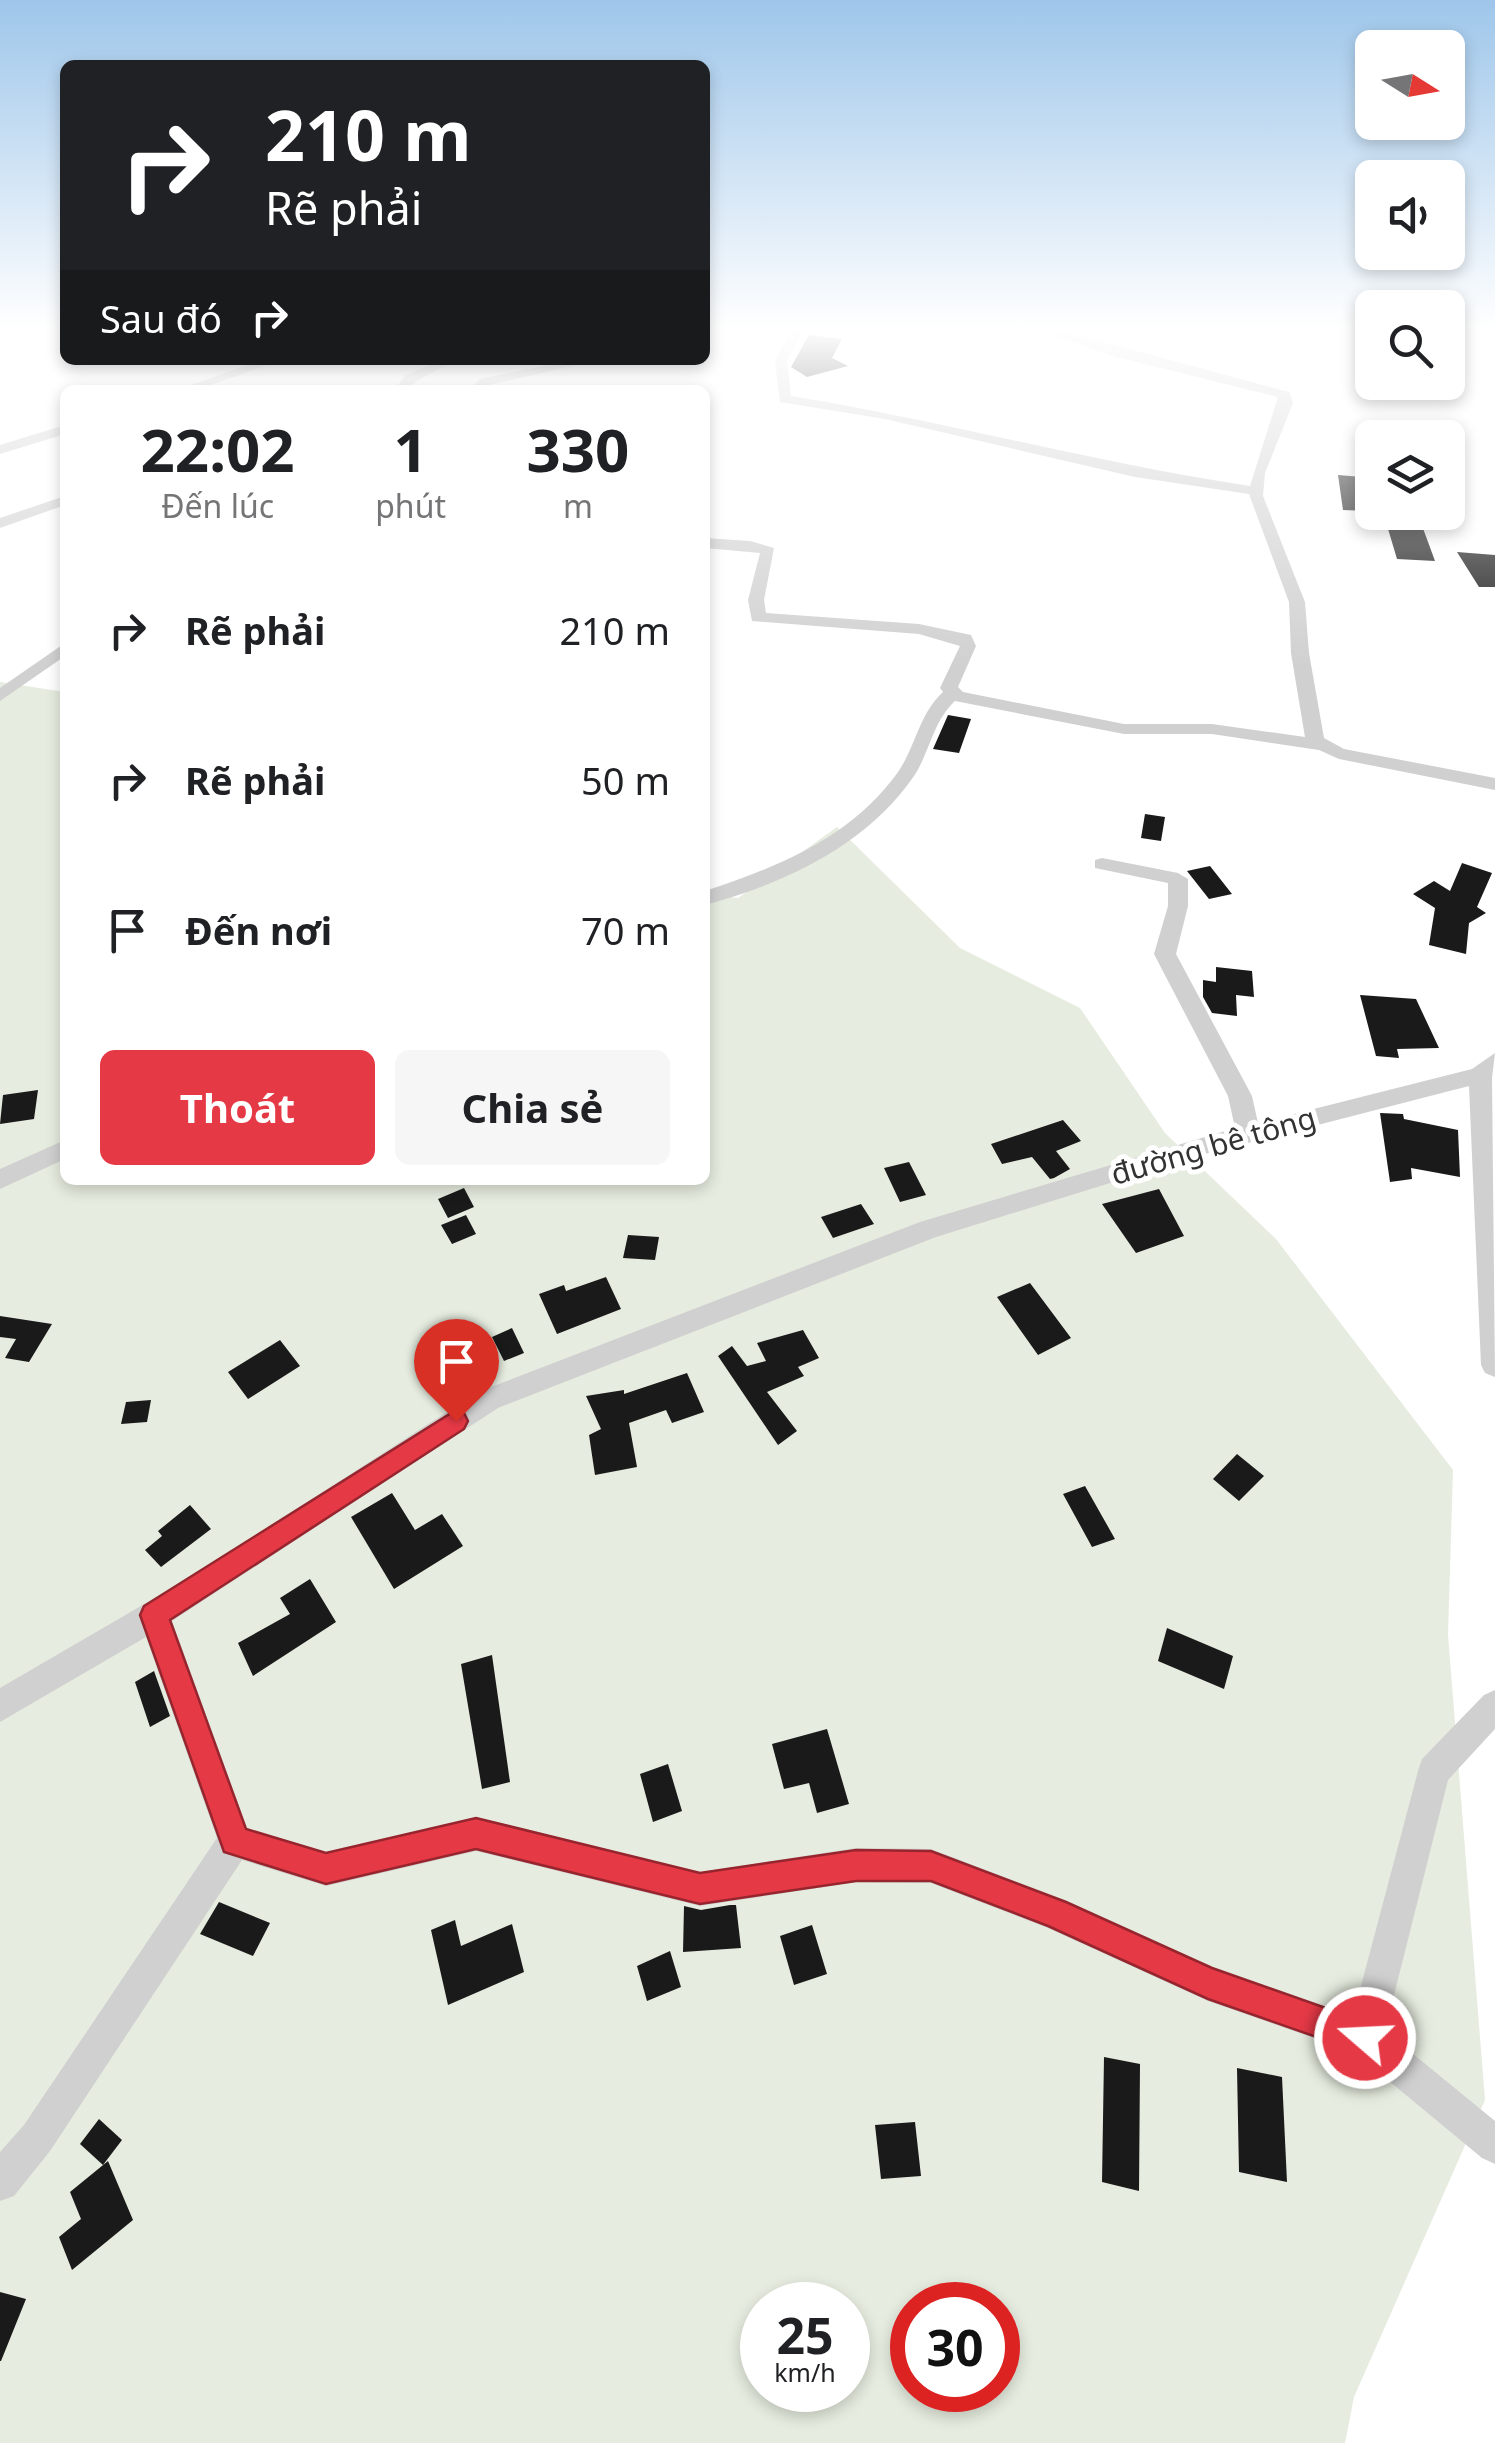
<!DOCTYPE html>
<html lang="vi">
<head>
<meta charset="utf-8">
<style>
  :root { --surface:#fff; --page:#f6f6f6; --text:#202124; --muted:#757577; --accent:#e63946 }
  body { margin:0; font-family:"Noto Sans",sans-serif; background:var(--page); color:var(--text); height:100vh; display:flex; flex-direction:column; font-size:38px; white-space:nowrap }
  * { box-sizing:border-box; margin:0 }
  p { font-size:32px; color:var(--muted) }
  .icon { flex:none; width:55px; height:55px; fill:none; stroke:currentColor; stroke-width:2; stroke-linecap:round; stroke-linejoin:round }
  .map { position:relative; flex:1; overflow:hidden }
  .side { position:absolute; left:60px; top:385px; width:650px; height:800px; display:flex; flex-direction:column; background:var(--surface); border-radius:15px; box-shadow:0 5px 15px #0003 }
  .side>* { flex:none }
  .guide { position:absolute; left:60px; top:60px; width:650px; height:305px; border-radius:15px; box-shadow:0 5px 15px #0003; background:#202124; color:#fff; overflow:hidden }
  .needle { width:65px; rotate:101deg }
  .tools { position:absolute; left:1355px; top:30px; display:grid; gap:20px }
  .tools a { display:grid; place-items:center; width:110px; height:110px; border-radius:15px; background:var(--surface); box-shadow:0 5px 15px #0003; font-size:50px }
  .speed { position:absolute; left:740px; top:2282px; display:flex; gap:20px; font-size:50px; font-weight:700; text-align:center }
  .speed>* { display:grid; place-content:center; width:130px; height:130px; border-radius:50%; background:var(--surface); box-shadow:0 5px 15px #0003; line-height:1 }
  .speed small { font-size:25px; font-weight:400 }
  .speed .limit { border:15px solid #d22; background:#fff; color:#111 }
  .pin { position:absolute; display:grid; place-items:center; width:85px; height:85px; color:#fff; margin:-102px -42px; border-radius:50% 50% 50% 0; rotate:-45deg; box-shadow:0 0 10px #0007 }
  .pin .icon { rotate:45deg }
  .me { position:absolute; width:110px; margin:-55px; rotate:289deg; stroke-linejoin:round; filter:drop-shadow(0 0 8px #0008) }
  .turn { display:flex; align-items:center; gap:35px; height:210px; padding:0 40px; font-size:45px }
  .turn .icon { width:130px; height:130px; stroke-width:2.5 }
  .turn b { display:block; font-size:70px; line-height:85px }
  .then { display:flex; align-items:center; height:95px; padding:0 40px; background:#0003; gap:20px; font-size:38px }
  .eta { display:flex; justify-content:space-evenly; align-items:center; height:170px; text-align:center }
  .eta b { font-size:60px; font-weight:700; line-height:70px }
  .button { display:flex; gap:20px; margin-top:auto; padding:20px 40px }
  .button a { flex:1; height:115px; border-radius:15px; background:var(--accent); color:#fff; font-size:40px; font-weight:700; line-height:115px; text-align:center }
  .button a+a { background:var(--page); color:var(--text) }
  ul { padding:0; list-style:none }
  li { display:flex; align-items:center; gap:30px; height:150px; padding:0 40px }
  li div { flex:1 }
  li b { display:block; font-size:38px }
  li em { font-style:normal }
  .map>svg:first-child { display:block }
</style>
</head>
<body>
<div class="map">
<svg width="1495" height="2443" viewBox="0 0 1495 2443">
  <rect width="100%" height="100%" fill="#fff"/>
  <!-- green -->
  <path fill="#e6ecdf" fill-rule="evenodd" d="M0,682L65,692V1180H705V894L738,898L837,827L960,948L1080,1008L1165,1133L1276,1239L1453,1470L1448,1635L1485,2100L1354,2397L1345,2443H0ZM762,2305H848V2390H762ZM912,2305H998V2390H912Z"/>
  <!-- building -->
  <path fill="#1a1a1a" d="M809,335L842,339L832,358L848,366L807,377L791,367Z
    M1338,475L1362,477L1369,511L1343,510Z
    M1383,512H1417L1435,561L1397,559Z
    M1457,552L1495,555V587H1479Z
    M948,715L971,719L959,753L933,749Z
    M1145,814L1165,817L1161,841L1141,838Z
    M1462,863L1492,873L1477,907L1486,913L1469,923L1466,954L1429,945L1435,908L1413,894L1434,881L1450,891Z
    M1210,866L1232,894L1209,899L1187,871Z
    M1216,967L1252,971L1254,997L1236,995L1237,1016L1212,1013L1203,997V980L1216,982Z
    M1360,995L1416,999L1439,1048L1397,1049L1399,1058L1376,1056Z
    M38,1090L34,1119L0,1124L3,1095Z
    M1380,1113L1403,1114L1404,1119L1458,1130L1460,1177L1411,1168L1412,1179L1390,1182Z
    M1063,1120L1081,1141L1056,1151L1070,1169L1054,1178L1050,1179L1032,1157L1002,1164L991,1144Z
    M909,1162L926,1195L900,1202L884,1168Z
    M464,1188L474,1207L448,1218L438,1199Z
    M1159,1189L1184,1236L1136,1253L1102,1204Z
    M861,1204L874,1224L833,1238L821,1217Z
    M466,1215L476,1234L452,1244L441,1225Z
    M628,1235L659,1237L655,1260L623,1258Z
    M606,1277L621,1309L557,1334L539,1294L564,1285L566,1291Z
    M1030,1283L1071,1338L1038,1355L997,1297Z
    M0,1316L52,1324L29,1362L5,1358L16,1339L0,1337Z
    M512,1328L524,1353L504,1361L492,1337Z
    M803,1330L819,1358L798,1367L804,1376L767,1392L797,1431L778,1445L718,1356L732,1346L747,1366L766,1361L757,1343Z
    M280,1340L300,1366L248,1399L228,1372Z
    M687,1373L704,1412L672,1423L666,1410L629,1423L637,1467L595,1475L589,1435L601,1429L586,1396L624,1390V1394Z
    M151,1400L147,1422L121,1424L126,1402Z
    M1237,1454L1264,1476L1239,1501L1213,1479Z
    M1085,1486L1115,1539L1092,1547L1063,1494Z
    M392,1493L415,1530L442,1514L463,1546L394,1589L351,1517Z
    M190,1505L211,1529L161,1567L145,1550L162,1536L158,1531Z
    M310,1579L336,1622L253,1676L238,1643L290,1614L280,1598Z
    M1167,1628L1233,1656L1224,1689L1158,1661Z
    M492,1655L510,1782L482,1789L461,1664Z
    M154,1671L170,1716L150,1727L135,1682Z
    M827,1729L849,1804L817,1813L809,1783L784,1789L772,1744Z
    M668,1764L682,1811L653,1822L640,1774Z
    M219,1902L270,1923L253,1956L200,1934Z
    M730,1905H736L741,1948L683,1952L684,1906L701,1910Z
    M455,1920L461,1946L512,1924L524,1972L448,2005L431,1930Z
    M812,1925L827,1974L794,1985L780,1936Z
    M670,1951L681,1987L647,2001L637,1966Z
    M1104,2057L1140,2064L1139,2191L1102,2182Z
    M1237,2068L1282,2077L1287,2182L1239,2172Z
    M99,2119L122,2140L103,2165L80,2144Z
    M915,2122L921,2176L881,2179L875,2125Z
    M108,2161L133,2220L72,2270L59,2237L81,2219L70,2192Z
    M0,2292L26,2299L1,2361H0Z"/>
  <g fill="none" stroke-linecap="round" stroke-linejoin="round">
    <!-- minor -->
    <path fill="#d0d0d0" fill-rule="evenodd" d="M793,327H805L787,361L791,396C945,421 1095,463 1250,486L1278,397L1116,357L1028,327H1048L1289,392L1293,403L1265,473L1263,496L1305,602L1309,653L1324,738L1344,749L1495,778V790L1339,759L1319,750L1212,734H1124L955,701C933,721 930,752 914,776C866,846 785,883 705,905V891C778,867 852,837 898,772C916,746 919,714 943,692L940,688L960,646L919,634L752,621L748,600L760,553L705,548V538L750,541L774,548L764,600L766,613L919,624L971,635L976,646L958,687L963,692L1124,724H1212L1305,737L1291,653L1289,602L1249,494L1135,477L885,419L780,402L775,361Z
      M262,360H281L197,390H177Z
      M439,360H455L415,382L408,390H394L405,376Z
      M573,360H598L489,385L484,390H469L480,379Z
      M65,425V434L0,454V445Z
      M65,496V505L0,528V518Z
      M65,643V656L0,701V688Z
      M1102,858L1178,873L1188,879V906L1176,954L1252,1096L1258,1123L1472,1069L1495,1053L1492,1078L1495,1377L1485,1373L1481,1365L1469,1086L1197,1156L936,1237L498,1408L172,1621L247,1828L326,1852L476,1817L700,1872L856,1848L931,1849L1067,1901L1213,1967L1353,2016L1418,1771L1422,1759L1484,1695L1495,1690V1729L1448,1780L1385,2031L1495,2121V2164L1482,2158L1354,2052L1208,2001L1048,1928L931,1883L856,1882L700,1906L476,1851L326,1886L242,1860L50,2151L14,2196L0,2201V2152L24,2125L217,1838L146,1637L0,1722V1688L189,1578L478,1392L920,1222L1235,1128L1228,1096L1154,954L1168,906V883L1095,868V860Z
      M65,1140V1159L0,1189V1169Z"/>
  </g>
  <!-- sky -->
  <linearGradient id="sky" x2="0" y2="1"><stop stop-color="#9ec6ea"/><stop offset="0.49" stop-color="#fff"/><stop offset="1" stop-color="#fff" stop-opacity="0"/></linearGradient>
  <rect width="1495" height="669" fill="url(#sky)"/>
  <!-- route -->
  <path fill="#e63946" stroke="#96252e" stroke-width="2.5" d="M456,1410L464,1413L468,1421L464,1429L170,1620L246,1829L326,1853L476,1818L700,1873L856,1850L931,1851L1066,1902L1212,1968L1377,2026L1382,2038L1377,2049L1365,2054L1208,1999L1048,1926L931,1881H856L700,1904L476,1849L326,1884L224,1852L140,1615L144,1606Z"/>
  <g text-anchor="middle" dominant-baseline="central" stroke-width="10" stroke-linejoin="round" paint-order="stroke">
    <!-- street labels -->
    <g font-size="30" fill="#333" stroke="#fff">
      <text transform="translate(1213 1145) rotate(-16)">đường bê tông</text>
    </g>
  </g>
</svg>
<div class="tools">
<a><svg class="needle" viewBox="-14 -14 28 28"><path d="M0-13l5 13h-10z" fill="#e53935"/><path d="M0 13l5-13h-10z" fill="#757577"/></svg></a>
<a><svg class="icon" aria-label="sound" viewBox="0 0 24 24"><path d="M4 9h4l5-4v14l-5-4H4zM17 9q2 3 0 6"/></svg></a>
<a><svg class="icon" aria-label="search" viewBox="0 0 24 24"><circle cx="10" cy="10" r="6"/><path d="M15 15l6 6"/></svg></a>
<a><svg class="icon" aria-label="layers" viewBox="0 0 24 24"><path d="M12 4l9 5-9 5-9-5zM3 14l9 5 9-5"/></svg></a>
</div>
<div class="speed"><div>25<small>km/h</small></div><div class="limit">30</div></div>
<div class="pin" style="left:456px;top:1421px;background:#d93025"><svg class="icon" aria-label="arrive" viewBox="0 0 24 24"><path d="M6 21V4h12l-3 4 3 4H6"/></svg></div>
<svg class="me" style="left:1365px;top:2038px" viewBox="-20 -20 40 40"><circle r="17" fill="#e63946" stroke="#fff" stroke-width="3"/><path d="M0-11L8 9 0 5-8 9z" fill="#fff"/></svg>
<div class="guide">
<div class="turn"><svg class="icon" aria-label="right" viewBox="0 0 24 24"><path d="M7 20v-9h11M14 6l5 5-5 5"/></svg><div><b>210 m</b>Rẽ phải</div></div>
<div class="then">Sau đó<svg class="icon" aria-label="right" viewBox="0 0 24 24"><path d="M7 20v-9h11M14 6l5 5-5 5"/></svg></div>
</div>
<section class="side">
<div class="eta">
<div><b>22:02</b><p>Đến lúc</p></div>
<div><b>1</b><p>phút</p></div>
<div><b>330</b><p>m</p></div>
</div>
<ul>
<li><svg class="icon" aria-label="right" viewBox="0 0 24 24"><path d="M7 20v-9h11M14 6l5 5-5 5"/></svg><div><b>Rẽ phải</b></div><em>210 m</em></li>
<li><svg class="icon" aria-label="right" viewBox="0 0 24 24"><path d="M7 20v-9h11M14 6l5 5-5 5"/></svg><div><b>Rẽ phải</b></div><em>50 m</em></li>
<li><svg class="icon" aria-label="arrive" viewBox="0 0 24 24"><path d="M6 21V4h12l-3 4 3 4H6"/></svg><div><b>Đến nơi</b></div><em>70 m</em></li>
</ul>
<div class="button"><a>Thoát</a><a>Chia sẻ</a></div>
</section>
</div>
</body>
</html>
